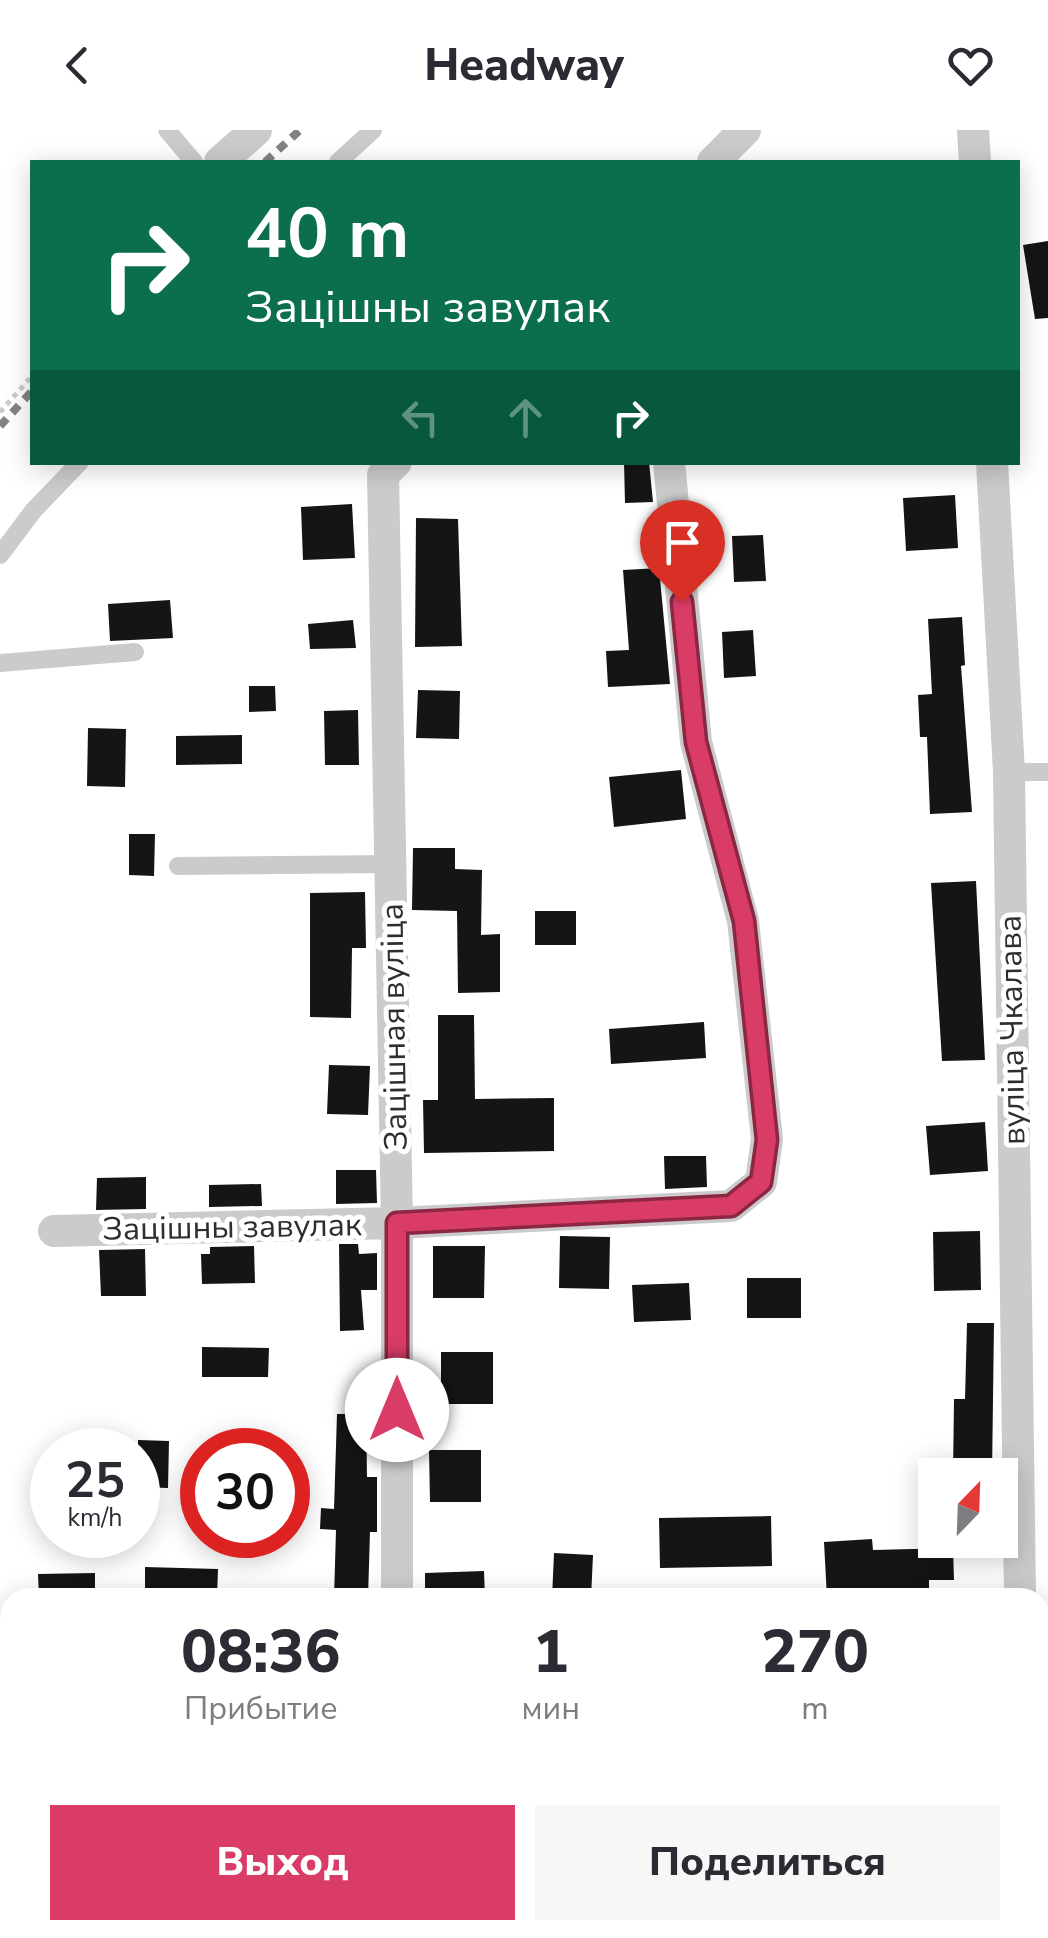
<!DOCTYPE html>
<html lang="ru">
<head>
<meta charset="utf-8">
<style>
  :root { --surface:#fff; --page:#f7f7f7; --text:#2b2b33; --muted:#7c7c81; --accent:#d83c67 }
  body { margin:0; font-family:"Nunito Sans",sans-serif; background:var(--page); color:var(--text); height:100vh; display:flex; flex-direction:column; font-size:38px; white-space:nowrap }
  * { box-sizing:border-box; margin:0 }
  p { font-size:32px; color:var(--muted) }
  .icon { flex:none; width:55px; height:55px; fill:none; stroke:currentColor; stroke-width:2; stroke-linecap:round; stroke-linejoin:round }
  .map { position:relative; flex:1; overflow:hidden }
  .details { position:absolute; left:0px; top:1458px; width:1050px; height:352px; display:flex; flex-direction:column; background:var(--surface); border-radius:30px 30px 0 0; box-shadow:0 5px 25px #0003 }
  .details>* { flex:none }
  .banner { position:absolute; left:30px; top:30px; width:990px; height:305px; border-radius:0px; box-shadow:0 5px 25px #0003; background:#0b6e4f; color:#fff; overflow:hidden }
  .needle { width:65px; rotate:23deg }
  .controls { position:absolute; left:918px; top:1328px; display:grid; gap:20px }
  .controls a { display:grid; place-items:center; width:100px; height:100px; border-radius:0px; background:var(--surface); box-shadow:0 5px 25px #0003; font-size:50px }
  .speed { position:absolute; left:30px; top:1298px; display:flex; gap:20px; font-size:50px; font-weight:700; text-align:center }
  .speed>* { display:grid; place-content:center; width:130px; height:130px; border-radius:50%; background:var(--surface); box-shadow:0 5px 25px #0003; line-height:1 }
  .speed small { font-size:25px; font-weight:400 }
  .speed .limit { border:15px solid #d22; background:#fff; color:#111 }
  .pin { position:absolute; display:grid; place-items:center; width:85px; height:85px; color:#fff; margin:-102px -42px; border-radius:50% 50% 50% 0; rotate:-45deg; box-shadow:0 0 10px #0007 }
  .pin .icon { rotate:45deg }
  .me { position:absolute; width:110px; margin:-55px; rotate:0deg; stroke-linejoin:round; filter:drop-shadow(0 0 8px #0008) }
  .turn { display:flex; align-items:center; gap:35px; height:210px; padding:0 50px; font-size:45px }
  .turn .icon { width:130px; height:130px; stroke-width:2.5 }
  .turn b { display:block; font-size:70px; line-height:85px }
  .lanes { display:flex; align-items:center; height:95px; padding:0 50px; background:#0003; justify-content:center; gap:50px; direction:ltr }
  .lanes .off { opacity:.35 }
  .eta { display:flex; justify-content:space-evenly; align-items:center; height:170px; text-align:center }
  .eta b { font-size:60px; font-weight:800; line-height:70px }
  .button { display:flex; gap:20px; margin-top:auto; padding:20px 50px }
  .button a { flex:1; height:115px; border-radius:0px; background:var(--accent); color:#fff; font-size:40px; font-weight:800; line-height:115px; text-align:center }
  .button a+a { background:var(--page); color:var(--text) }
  header { display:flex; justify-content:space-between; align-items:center; height:130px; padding:0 50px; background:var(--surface); font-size:45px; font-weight:800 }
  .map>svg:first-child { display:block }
</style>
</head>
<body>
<header><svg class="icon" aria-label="back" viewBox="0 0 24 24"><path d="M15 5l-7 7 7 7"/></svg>Headway<svg class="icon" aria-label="heart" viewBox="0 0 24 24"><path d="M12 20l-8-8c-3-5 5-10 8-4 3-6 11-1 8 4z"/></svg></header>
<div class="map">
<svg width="1048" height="1808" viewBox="0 0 1048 1808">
  <rect width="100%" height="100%" fill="#fff"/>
  <!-- building -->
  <path fill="#151515" d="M1048,111V188L1035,189L1023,115Z
    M624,332H649L653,372L625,373Z
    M955,365L958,418L906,421L903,368Z
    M352,374L355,428L303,430L301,377Z
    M416,388L458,389L462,516L415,517Z
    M763,405L766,451L734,452L732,406Z
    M659,438L670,554L608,557L606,521L629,520L623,440Z
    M170,470L173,508L110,511L108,474Z
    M962,487L965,535L961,536L972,682L930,684L927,607H920L918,565L932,564L928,489Z
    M353,490L356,518L310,519L308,494Z
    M753,500L756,546L724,548L722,502Z
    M249,556H275L276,581L249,582Z
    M418,560L460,561L459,609L416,608Z
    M358,580L359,635H325L324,581Z
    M88,598L126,599L125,657L87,656Z
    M242,605V634L176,635V606Z
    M681,640L686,689L614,697L609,647Z
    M129,704H155L154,746L129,745Z
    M413,718H455V739L482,740L481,805L500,804V862L458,863L457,781L412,780Z
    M976,751L985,930L942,931L931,753Z
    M365,762L366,818H352L351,888L310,887V763Z
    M535,781H576V815H535Z
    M438,885H474L475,969L554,968V1021L424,1023L423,970H438Z
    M704,892L706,928L611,934L609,899Z
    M329,935L370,936L368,985L327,984Z
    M985,992L988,1041L930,1045L926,996Z
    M664,1026H706L707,1057L665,1059Z
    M336,1040H376L377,1073L336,1074Z
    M146,1047V1079L96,1080L97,1048Z
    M261,1054L262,1076L209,1077V1055Z
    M980,1101L981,1160L934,1161L933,1102Z
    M560,1106L610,1107L609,1159L559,1158Z
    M339,1114H358L359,1124L377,1123V1160H361L364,1200L340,1201Z
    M254,1116L255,1153L202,1154L201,1124H210V1117Z
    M433,1116H485L484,1168H433Z
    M145,1119L146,1166H101L99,1120Z
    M747,1148H801V1188H747Z
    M689,1153L691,1190L634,1192L632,1155Z
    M967,1193H994L992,1345H953L954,1269H965Z
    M202,1217L269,1218L268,1247H202Z
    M441,1222H493V1274H441Z
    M337,1284H366L367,1347H377V1402H370L368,1468H334L336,1400L320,1399L321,1378L334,1379Z
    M138,1310L169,1311L168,1358L138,1357Z
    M429,1320H481V1372H430Z
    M771,1386L772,1436L660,1438L659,1388Z
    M872,1409L873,1420L953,1418L954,1450H929V1463L827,1468L824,1412Z
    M554,1423L593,1425L591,1468H552Z
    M145,1437L218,1439L217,1468H145Z
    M484,1441L485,1468H425V1443Z
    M95,1443V1468H39L38,1444Z"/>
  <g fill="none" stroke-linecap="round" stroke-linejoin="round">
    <!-- path -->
    <path stroke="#cbcbcb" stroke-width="5" stroke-dasharray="5 5" stroke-linecap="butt" d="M0,282L32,246"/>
    <!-- lane -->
    <path stroke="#cbcbcb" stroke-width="18" d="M167,0L194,32
      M338,32L373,0
      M0,425L33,381L80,332
      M0,533L135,522
      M1009,642H1048
      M178,736L390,734
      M0,1746H10
      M133,1808V1800"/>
    <!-- street -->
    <path stroke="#cbcbcb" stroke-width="32" d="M973,0L975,32
      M220,32L256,0
      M713,32L745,0
      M396,332L383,345L397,1093V1468
      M992,332L1009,642L1020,1468
      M54,1101L397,1093L731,1076L761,1052L767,1009L743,791L696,612L669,332
      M0,1501H10
      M1040,1517L1048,1518
      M582,1800V1808
      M1028,1800L1029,1808"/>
    <!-- rail -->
    <path stroke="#838383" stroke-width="8" stroke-dasharray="10 8" stroke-linecap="butt" d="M265,32L300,0
      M0,296L32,261"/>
  </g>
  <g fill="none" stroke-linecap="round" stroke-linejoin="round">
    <!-- route casing -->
    <g stroke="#8c2743" stroke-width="25">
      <path id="route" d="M397,1280V1093L731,1076L761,1052L767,1010L744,791L696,612L682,472"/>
    </g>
    <!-- route -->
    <use href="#route" stroke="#d83c67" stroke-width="18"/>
  </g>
  <g text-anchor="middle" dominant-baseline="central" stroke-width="10" stroke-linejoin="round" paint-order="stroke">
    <!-- street labels -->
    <g font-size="32" fill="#2e2e2e" stroke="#fff">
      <text transform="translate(394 897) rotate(-91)">Зацішная вуліца</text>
      <text transform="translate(1012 900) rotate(-91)">вуліца Чкалава</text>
      <text transform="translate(232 1097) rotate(-1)">Зацішны завулак</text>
    </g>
  </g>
</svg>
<div class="controls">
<a><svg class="needle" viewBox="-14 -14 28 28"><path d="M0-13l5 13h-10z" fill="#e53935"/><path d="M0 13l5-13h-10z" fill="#7c7c81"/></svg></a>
</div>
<div class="speed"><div>25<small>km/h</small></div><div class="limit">30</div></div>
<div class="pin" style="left:682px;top:472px;background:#d93025"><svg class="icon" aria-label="arrive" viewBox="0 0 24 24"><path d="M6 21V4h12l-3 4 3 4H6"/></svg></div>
<svg class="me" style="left:397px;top:1280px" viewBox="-20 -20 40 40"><circle r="19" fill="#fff"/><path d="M0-13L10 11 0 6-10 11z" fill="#d83c67"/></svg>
<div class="banner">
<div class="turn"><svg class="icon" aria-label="right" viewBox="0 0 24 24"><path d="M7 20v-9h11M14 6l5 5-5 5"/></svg><div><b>40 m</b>Зацішны завулак</div></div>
<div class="lanes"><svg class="icon off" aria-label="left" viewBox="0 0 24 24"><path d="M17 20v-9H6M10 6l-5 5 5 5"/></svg><svg class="icon off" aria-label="ahead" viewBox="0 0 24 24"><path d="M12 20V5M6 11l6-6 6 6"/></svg><svg class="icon" aria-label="right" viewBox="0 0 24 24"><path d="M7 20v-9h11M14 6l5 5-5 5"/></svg></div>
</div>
<section class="details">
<div class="eta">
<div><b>08:36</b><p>Прибытие</p></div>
<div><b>1</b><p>мин</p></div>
<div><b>270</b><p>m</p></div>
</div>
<div class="button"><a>Выход</a><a>Поделиться</a></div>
</section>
</div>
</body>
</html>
